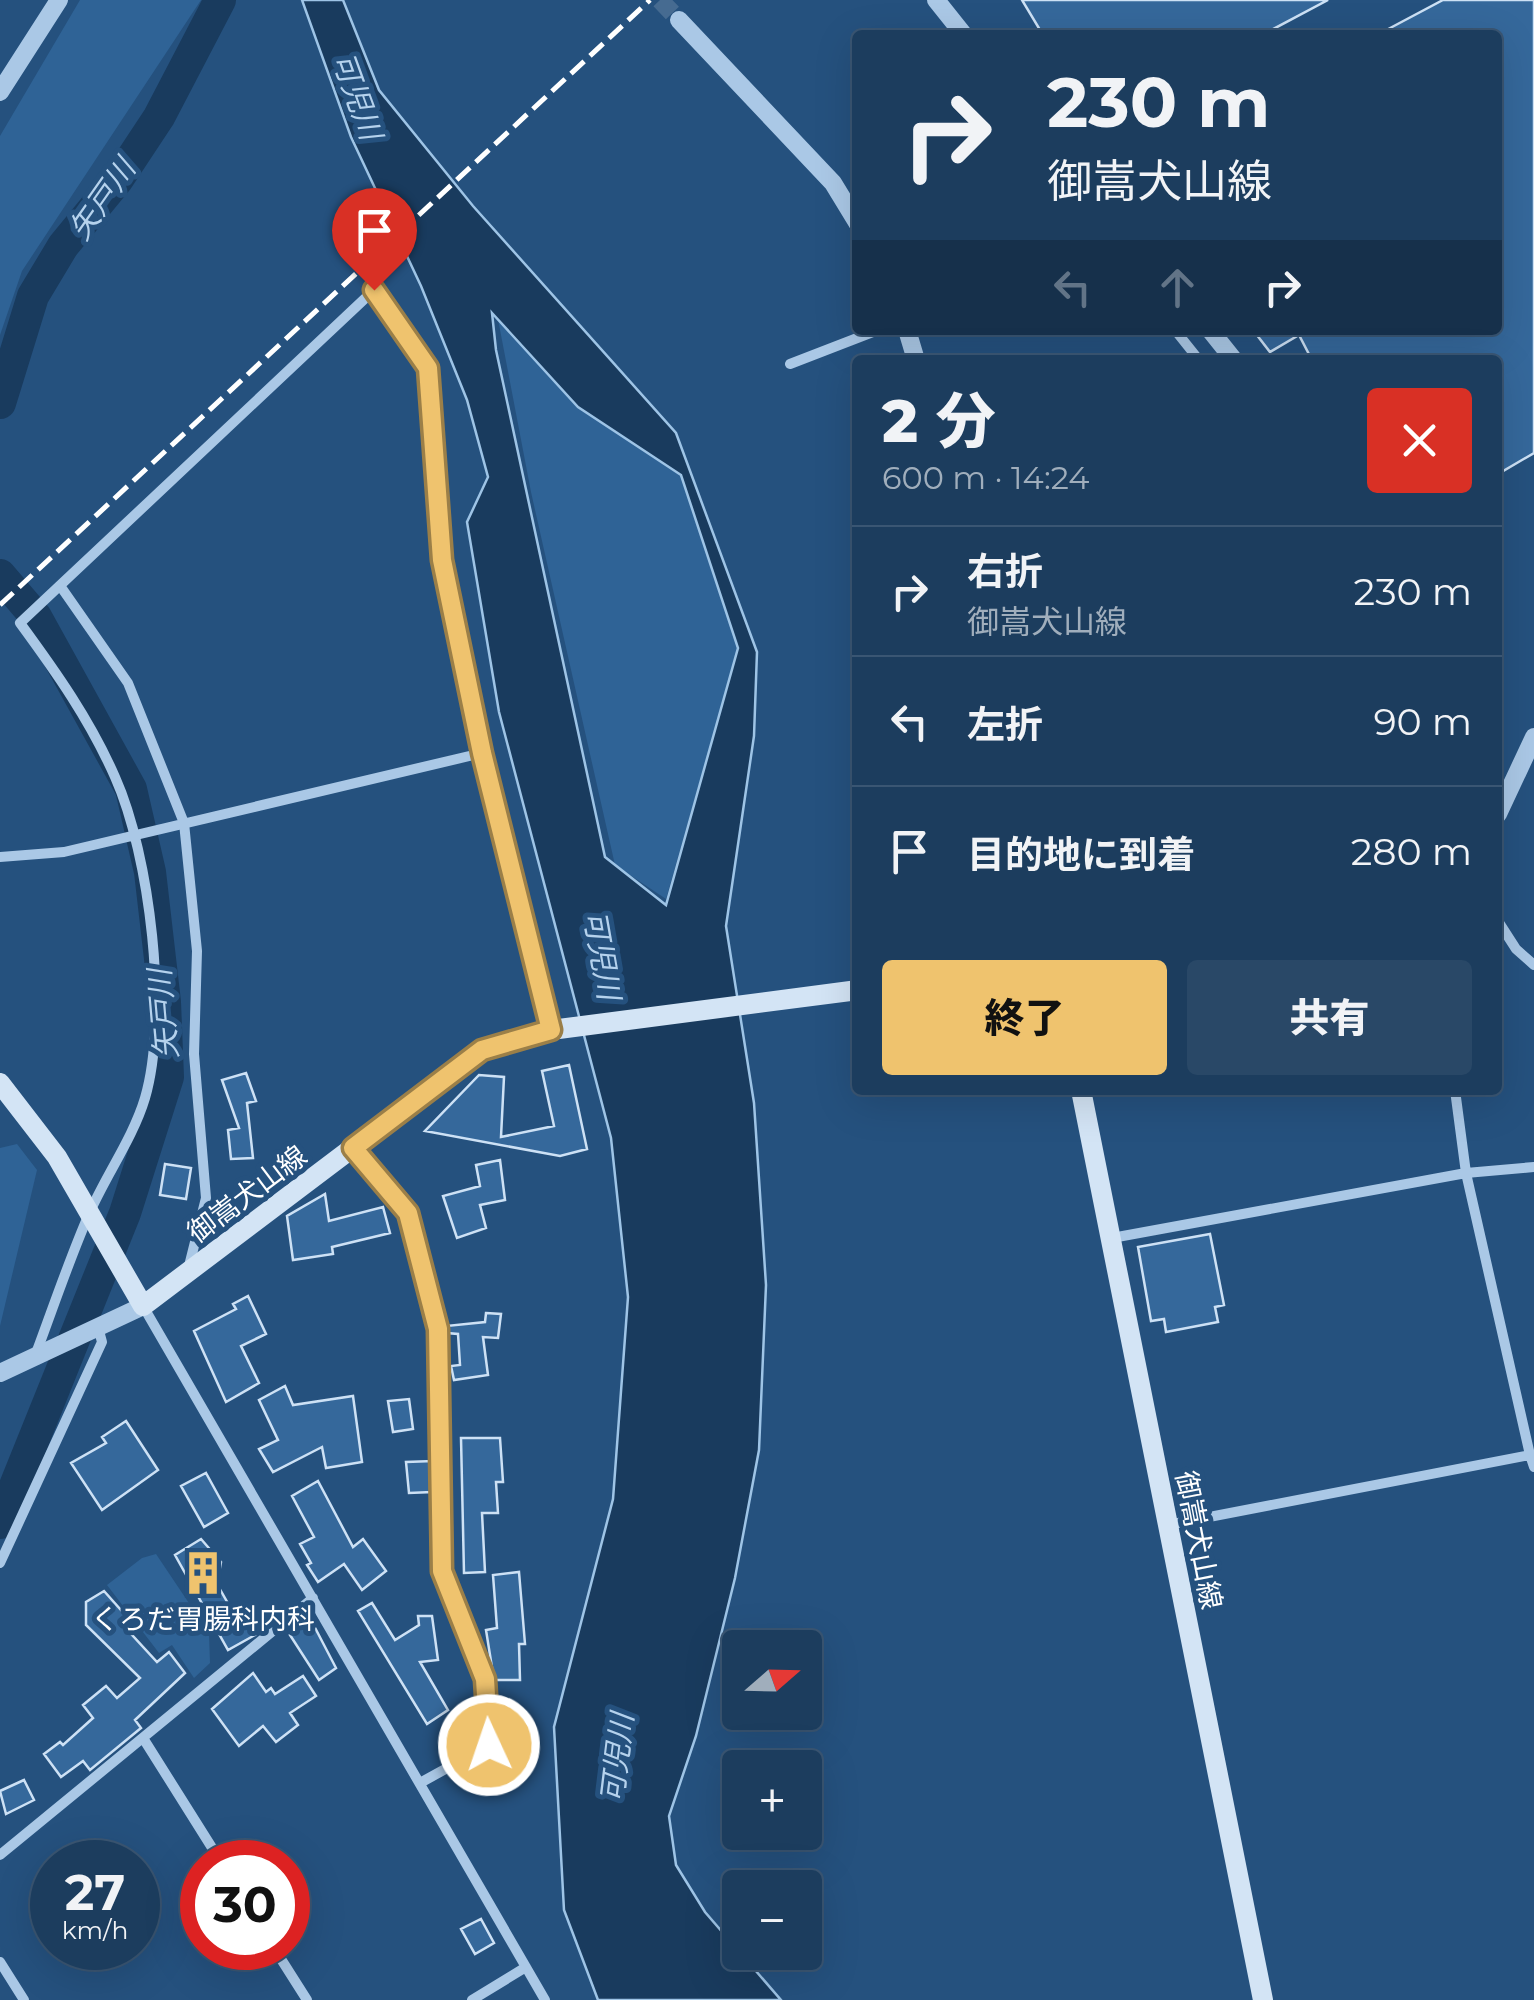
<!DOCTYPE html>
<html lang="ja">
<head>
<meta charset="utf-8">
<style>
  :root { --surface:#1c3d5e; --page:#294867; --text:#f1f3f6; --muted:#a0aebc; --line:#3a5673; --accent:#efc36e }
  body { margin:0; font-family:Montserrat,"Noto Sans JP",sans-serif; background:var(--page); color:var(--text); height:100vh; display:flex; flex-direction:column; font-size:38px; white-space:nowrap }
  * { box-sizing:border-box; margin:0 }
  p { font-size:32px; color:var(--muted) }
  .icon { flex:none; width:55px; height:55px; fill:none; stroke:currentColor; stroke-width:2; stroke-linecap:round; stroke-linejoin:round }
  .map { position:relative; flex:1; overflow:hidden }
  .side { position:absolute; left:852px; top:355px; width:650px; height:740px; display:flex; flex-direction:column; background:var(--surface); border-radius:10px; box-shadow:0 10px 40px #0002,0 0 0 2px var(--line) }
  .side>* { flex:none }
  .guide { position:absolute; left:852px; top:30px; width:650px; height:305px; border-radius:10px; box-shadow:0 10px 40px #0002,0 0 0 2px var(--line); background:#1c3d5e; color:var(--text); overflow:hidden }
  .needle { width:65px; rotate:70deg }
  .tools { position:absolute; left:722px; top:1630px; display:grid; gap:20px }
  .tools a { display:grid; place-items:center; width:100px; height:100px; border-radius:10px; background:var(--surface); box-shadow:0 10px 40px #0002,0 0 0 2px var(--line); font-size:50px }
  .speed { position:absolute; left:30px; top:1840px; display:flex; gap:20px; font-size:50px; font-weight:700; text-align:center }
  .speed>* { display:grid; place-content:center; width:130px; height:130px; border-radius:50%; background:var(--surface); box-shadow:0 10px 40px #0002,0 0 0 2px var(--line); line-height:1 }
  .speed small { font-size:25px; font-weight:400 }
  .speed .limit { border:15px solid #d22; background:#fff; color:#111 }
  .pin { position:absolute; display:grid; place-items:center; width:85px; height:85px; color:#fff; margin:-102px -42px; border-radius:50% 50% 50% 0; rotate:-45deg; box-shadow:0 0 10px #0007 }
  .pin .icon { rotate:45deg }
  .me { position:absolute; width:110px; margin:-55px; rotate:357deg; stroke-linejoin:round; filter:drop-shadow(0 0 8px #0008) }
  .turn { display:flex; align-items:center; gap:35px; height:210px; padding:0 30px; font-size:45px }
  .turn .icon { width:130px; height:130px; stroke-width:2.5 }
  .turn b { display:block; font-size:70px; line-height:85px }
  .lanes { display:flex; align-items:center; height:95px; padding:0 30px; background:#0003; justify-content:center; gap:50px; direction:ltr }
  .lanes .off { opacity:.35 }
  .round { display:grid; place-items:center; flex:none; width:105px; height:105px; border-radius:10px; background:var(--page) }
  .summary { display:flex; align-items:center; justify-content:space-between; height:170px; padding:0 30px }
  h1 { font-size:60px; font-weight:800; line-height:75px }
  .action { display:flex; gap:20px; margin-top:auto; padding:20px 30px }
  .action a { flex:1; height:115px; border-radius:10px; background:var(--accent); color:#111; font-size:40px; font-weight:800; line-height:115px; text-align:center }
  .action a+a { background:var(--page); color:var(--text) }
  ul { padding:0; list-style:none }
  li { display:flex; align-items:center; gap:30px; height:130px; padding:0 30px; border-top:2px solid var(--line) }
  li div { flex:1 }
  li b { display:block; font-size:38px }
  li em { font-style:normal }
  .map>svg:first-child { display:block }
</style>
</head>
<body>
<div class="map">
<svg width="1534" height="2000" viewBox="0 0 1534 2000">
  <rect width="100%" height="100%" fill="#25517e"/>
  <!-- green -->
  <path fill="#2f6396" d="M80,0H201L22,271L0,335V136Z
    M497,314L578,407L681,475L738,648L666,899L615,865L531,492Z
    M17,1144L37,1170L0,1326V1148Z
    M156,1554L209,1633L210,1663L194,1678L172,1645L159,1653L107,1585L142,1558Z"/>
  <!-- water -->
  <path fill="#193b5e" stroke="#9ec4e6" stroke-width="2.5" fill-rule="evenodd" d="M302,0H343L379,90L473,206L676,433L757,652L754,736L726,926L754,1103L766,1285L759,1450L735,1578L696,1736L669,1816L676,1865L705,1912L781,2000H598L564,1910L554,1727L613,1499L628,1297L611,1138L499,712L467,522L488,477L467,400L421,286L351,137ZM492,313L578,407L681,475L738,648L666,905L605,857L496,350Z"/>
  <g fill="none" stroke-linecap="round" stroke-linejoin="round">
    <!-- river -->
    <path stroke="#193b5e" stroke-width="32" d="M0,403L33,296L63,246L118,179L159,117L220,0
      M0,575L36,617L131,789L150,872L165,1002L168,1077L125,1213L0,1523"/>
  </g>
  <!-- building -->
  <path fill="#35689b" stroke="#cde1f5" stroke-width="2.5" d="M1022,0H1328L1262,35H1043Z
    M1443,0H1534V453L1498,474V360H1312L1299,335L1270,352L1253,330H1498V35H1377Z
    M569,1065L587,1149L560,1156L425,1131L479,1075L504,1077L501,1137L554,1126L542,1071Z
    M246,1073L256,1101L247,1103L253,1158L231,1159L228,1130L239,1128L222,1080Z
    M500,1160L505,1200L480,1205L486,1228L457,1238L443,1196L480,1186L476,1165Z
    M165,1164L191,1168L186,1199L160,1195Z
    M325,1194L329,1221L383,1207L390,1233L332,1247L333,1254L293,1260L287,1216Z
    M1210,1234L1224,1305L1215,1307L1218,1322L1166,1332L1164,1319L1151,1321L1138,1247Z
    M248,1296L266,1334L241,1346L259,1383L226,1402L194,1331L236,1309L233,1304Z
    M486,1313L501,1314L498,1338L483,1337L488,1375L454,1380L451,1366L460,1365L458,1334L447,1333L446,1326L485,1322Z
    M285,1386L293,1405L353,1396L362,1462L326,1468L322,1447L273,1472L259,1449L278,1440L259,1400Z
    M409,1399L413,1429L393,1432L388,1401Z
    M126,1421L158,1470L102,1510L71,1463L106,1443L102,1437Z
    M461,1438H500L503,1482H496L498,1513H482L485,1572L464,1573Z
    M433,1461L432,1492L409,1493L406,1462Z
    M206,1473L228,1513L204,1527L181,1486Z
    M318,1481L353,1547L363,1539L386,1571L362,1590L344,1564L318,1582L307,1565L311,1563L300,1544L314,1537L292,1496Z
    M201,1539L221,1562L217,1584L238,1621L247,1617L255,1635L228,1650L175,1555Z
    M519,1572L525,1644H519L520,1680H494L486,1630L497,1628L493,1575Z
    M104,1591L128,1618L122,1624L157,1662L169,1652L185,1673L135,1720L141,1728L90,1770L83,1761L61,1777L44,1754L60,1742L63,1745L93,1718L83,1705L106,1686L117,1698L140,1678L86,1625V1602Z
    M372,1603L395,1640L419,1625L418,1616H432L438,1660L420,1662L448,1710L427,1724L358,1611Z
    M311,1620L336,1668L319,1680L290,1635Z
    M253,1673L266,1692L271,1688L275,1694L303,1676L316,1696L290,1713L298,1725L276,1742L263,1726L239,1746L212,1709Z
    M24,1780L34,1800L6,1814L0,1791Z
    M481,1919L494,1943L475,1954L461,1929Z"/>
  <g fill="none" stroke-linecap="round" stroke-linejoin="round">
    <!-- tertiary-tunnel -->
    <path stroke="#466b91" stroke-width="18" stroke-dasharray="18 9" stroke-linecap="butt" d="M660,0L679,20"/>
    <!-- minor -->
    <path stroke="#aac8e6" stroke-width="10" d="M1175,330L1199,360
      M790,364L878,330
      M61,587L128,683L184,823L197,951L194,1054L206,1198L188,1270
      M0,857L64,852L482,753
      M1498,921L1516,949L1534,965
      M1455,1090L1466,1173L1530,1455H1534
      M353,1148L408,1213L438,1329L437,1387L443,1431L439,1533L442,1571L485,1679L489,1745L420,1783
      M1112,1238L1466,1173L1534,1167
      M143,1306L545,2000
      M35,1356C53,1308 69,1260 89,1214C106,1175 133,1138 145,1098C169,1016 150,855 115,777C90,720 56,672 20,623L374,290L428,368L442,560L482,753L551,1030
      M1168,1525L1530,1455L1534,1467
      M0,1563L102,1342L98,1327
      M143,1738L221,1862
      M0,1855L313,1598
      M274,1948L307,2000
      M0,1962L24,2000
      M472,2000L526,1967"/>
    <!-- tertiary -->
    <path stroke="#aac8e6" stroke-width="18" d="M936,0L964,35
      M679,20L833,183L858,224
      M0,92L59,0
      M907,330L916,360
      M1210,330L1234,360
      M1498,814L1534,737
      M0,1373L143,1306"/>
    <!-- secondary -->
    <path stroke="#d3e4f5" stroke-width="20" d="M0,1083L57,1157L143,1306L482,1050L551,1030L858,990
      M1081,1090L1263,2000"/>
    <!-- rail -->
    <path stroke="#fff" stroke-width="5" stroke-dasharray="18 8" stroke-linecap="butt" d="M0,605L650,0"/>
  </g>
  <g fill="none" stroke-linecap="round" stroke-linejoin="round">
    <!-- route casing -->
    <g stroke="#9b7f48" stroke-width="25">
      <path id="route" d="M374,290L428,368L442,560L482,753L551,1030L482,1050L353,1148L408,1213L438,1329L442,1571L485,1679L489,1745"/>
    </g>
    <!-- route -->
    <use href="#route" stroke="#efc36e" stroke-width="18"/>
  </g>
  <!-- icons -->
  <defs>
    <g id="building-bare" transform="scale(3.45)"><path d="M-4-6H4V6H1V3H-1V6H-4ZM-2.5-4.3h1.7v1.8h-1.7ZM.8-4.3h1.7v1.8H.8ZM-2.5-1h1.7V.8h-1.7ZM.8-1h1.7V.8H.8Z" fill="#efc36e" stroke="#25517e" stroke-width="2.5" paint-order="stroke"/></g>
  </defs>
  <g fill-rule="evenodd">
    <use href="#building-bare" x="203" y="1573"/>
  </g>
  <g text-anchor="middle" dominant-baseline="central" stroke-width="10" stroke-linejoin="round" paint-order="stroke">
    <!-- street labels -->
    <g font-size="28" fill="#fff" stroke="#25517e">
      <text transform="translate(247 1194) rotate(-37)">御嵩犬山線</text>
      <text transform="translate(1199 1540) rotate(79)">御嵩犬山線</text>
    </g>
    <!-- poi labels -->
    <g font-size="28" fill="#fff" stroke="#25517e">
      <text x="203" y="1619">くろだ胃腸科内科</text>
    </g>
    <!-- water labels -->
    <g font-size="30" font-style="italic" fill="#b5d2ed" stroke="#25517e">
      <text transform="translate(357 96) rotate(70)">可児川</text>
      <text transform="translate(102 199) rotate(-55)">矢戸川</text>
      <text transform="translate(602 955) rotate(80)">可児川</text>
      <text transform="translate(163 1014) rotate(-95)">矢戸川</text>
      <text transform="translate(617 1758) rotate(-83)">可児川</text>
    </g>
  </g>
</svg>
<div class="tools">
<a><svg class="needle" viewBox="-14 -14 28 28"><path d="M0-13l5 13h-10z" fill="#e53935"/><path d="M0 13l5-13h-10z" fill="#a0aebc"/></svg></a>
<a>+</a>
<a>−</a>
</div>
<div class="speed"><div>27<small>km/h</small></div><div class="limit">30</div></div>
<div class="pin" style="left:374px;top:290px;background:#d93025"><svg class="icon" aria-label="arrive" viewBox="0 0 24 24"><path d="M6 21V4h12l-3 4 3 4H6"/></svg></div>
<svg class="me" style="left:489px;top:1745px" viewBox="-20 -20 40 40"><circle r="17" fill="#efc36e" stroke="#fff" stroke-width="3"/><path d="M0-11L8 9 0 5-8 9z" fill="#fff"/></svg>
<div class="guide">
<div class="turn"><svg class="icon" aria-label="right" viewBox="0 0 24 24"><path d="M7 20v-9h11M14 6l5 5-5 5"/></svg><div><b>230 m</b>御嵩犬山線</div></div>
<div class="lanes"><svg class="icon off" aria-label="left" viewBox="0 0 24 24"><path d="M17 20v-9H6M10 6l-5 5 5 5"/></svg><svg class="icon off" aria-label="ahead" viewBox="0 0 24 24"><path d="M12 20V5M6 11l6-6 6 6"/></svg><svg class="icon" aria-label="right" viewBox="0 0 24 24"><path d="M7 20v-9h11M14 6l5 5-5 5"/></svg></div>
</div>
<section class="side">
<div class="summary"><div><h1>2 分</h1><p>600 m · 14:24</p></div><a class="round" style="background:#d93025;color:#fff"><svg class="icon" aria-label="close" viewBox="0 0 24 24"><path d="M6 6l12 12M18 6L6 18"/></svg></a></div>
<ul>
<li><svg class="icon" aria-label="right" viewBox="0 0 24 24"><path d="M7 20v-9h11M14 6l5 5-5 5"/></svg><div><b>右折</b><p>御嵩犬山線</p></div><em>230 m</em></li>
<li><svg class="icon" aria-label="left" viewBox="0 0 24 24"><path d="M17 20v-9H6M10 6l-5 5 5 5"/></svg><div><b>左折</b></div><em>90 m</em></li>
<li><svg class="icon" aria-label="arrive" viewBox="0 0 24 24"><path d="M6 21V4h12l-3 4 3 4H6"/></svg><div><b>目的地に到着</b></div><em>280 m</em></li>
</ul>
<div class="action"><a>終了</a><a>共有</a></div>
</section>
</div>
</body>
</html>
